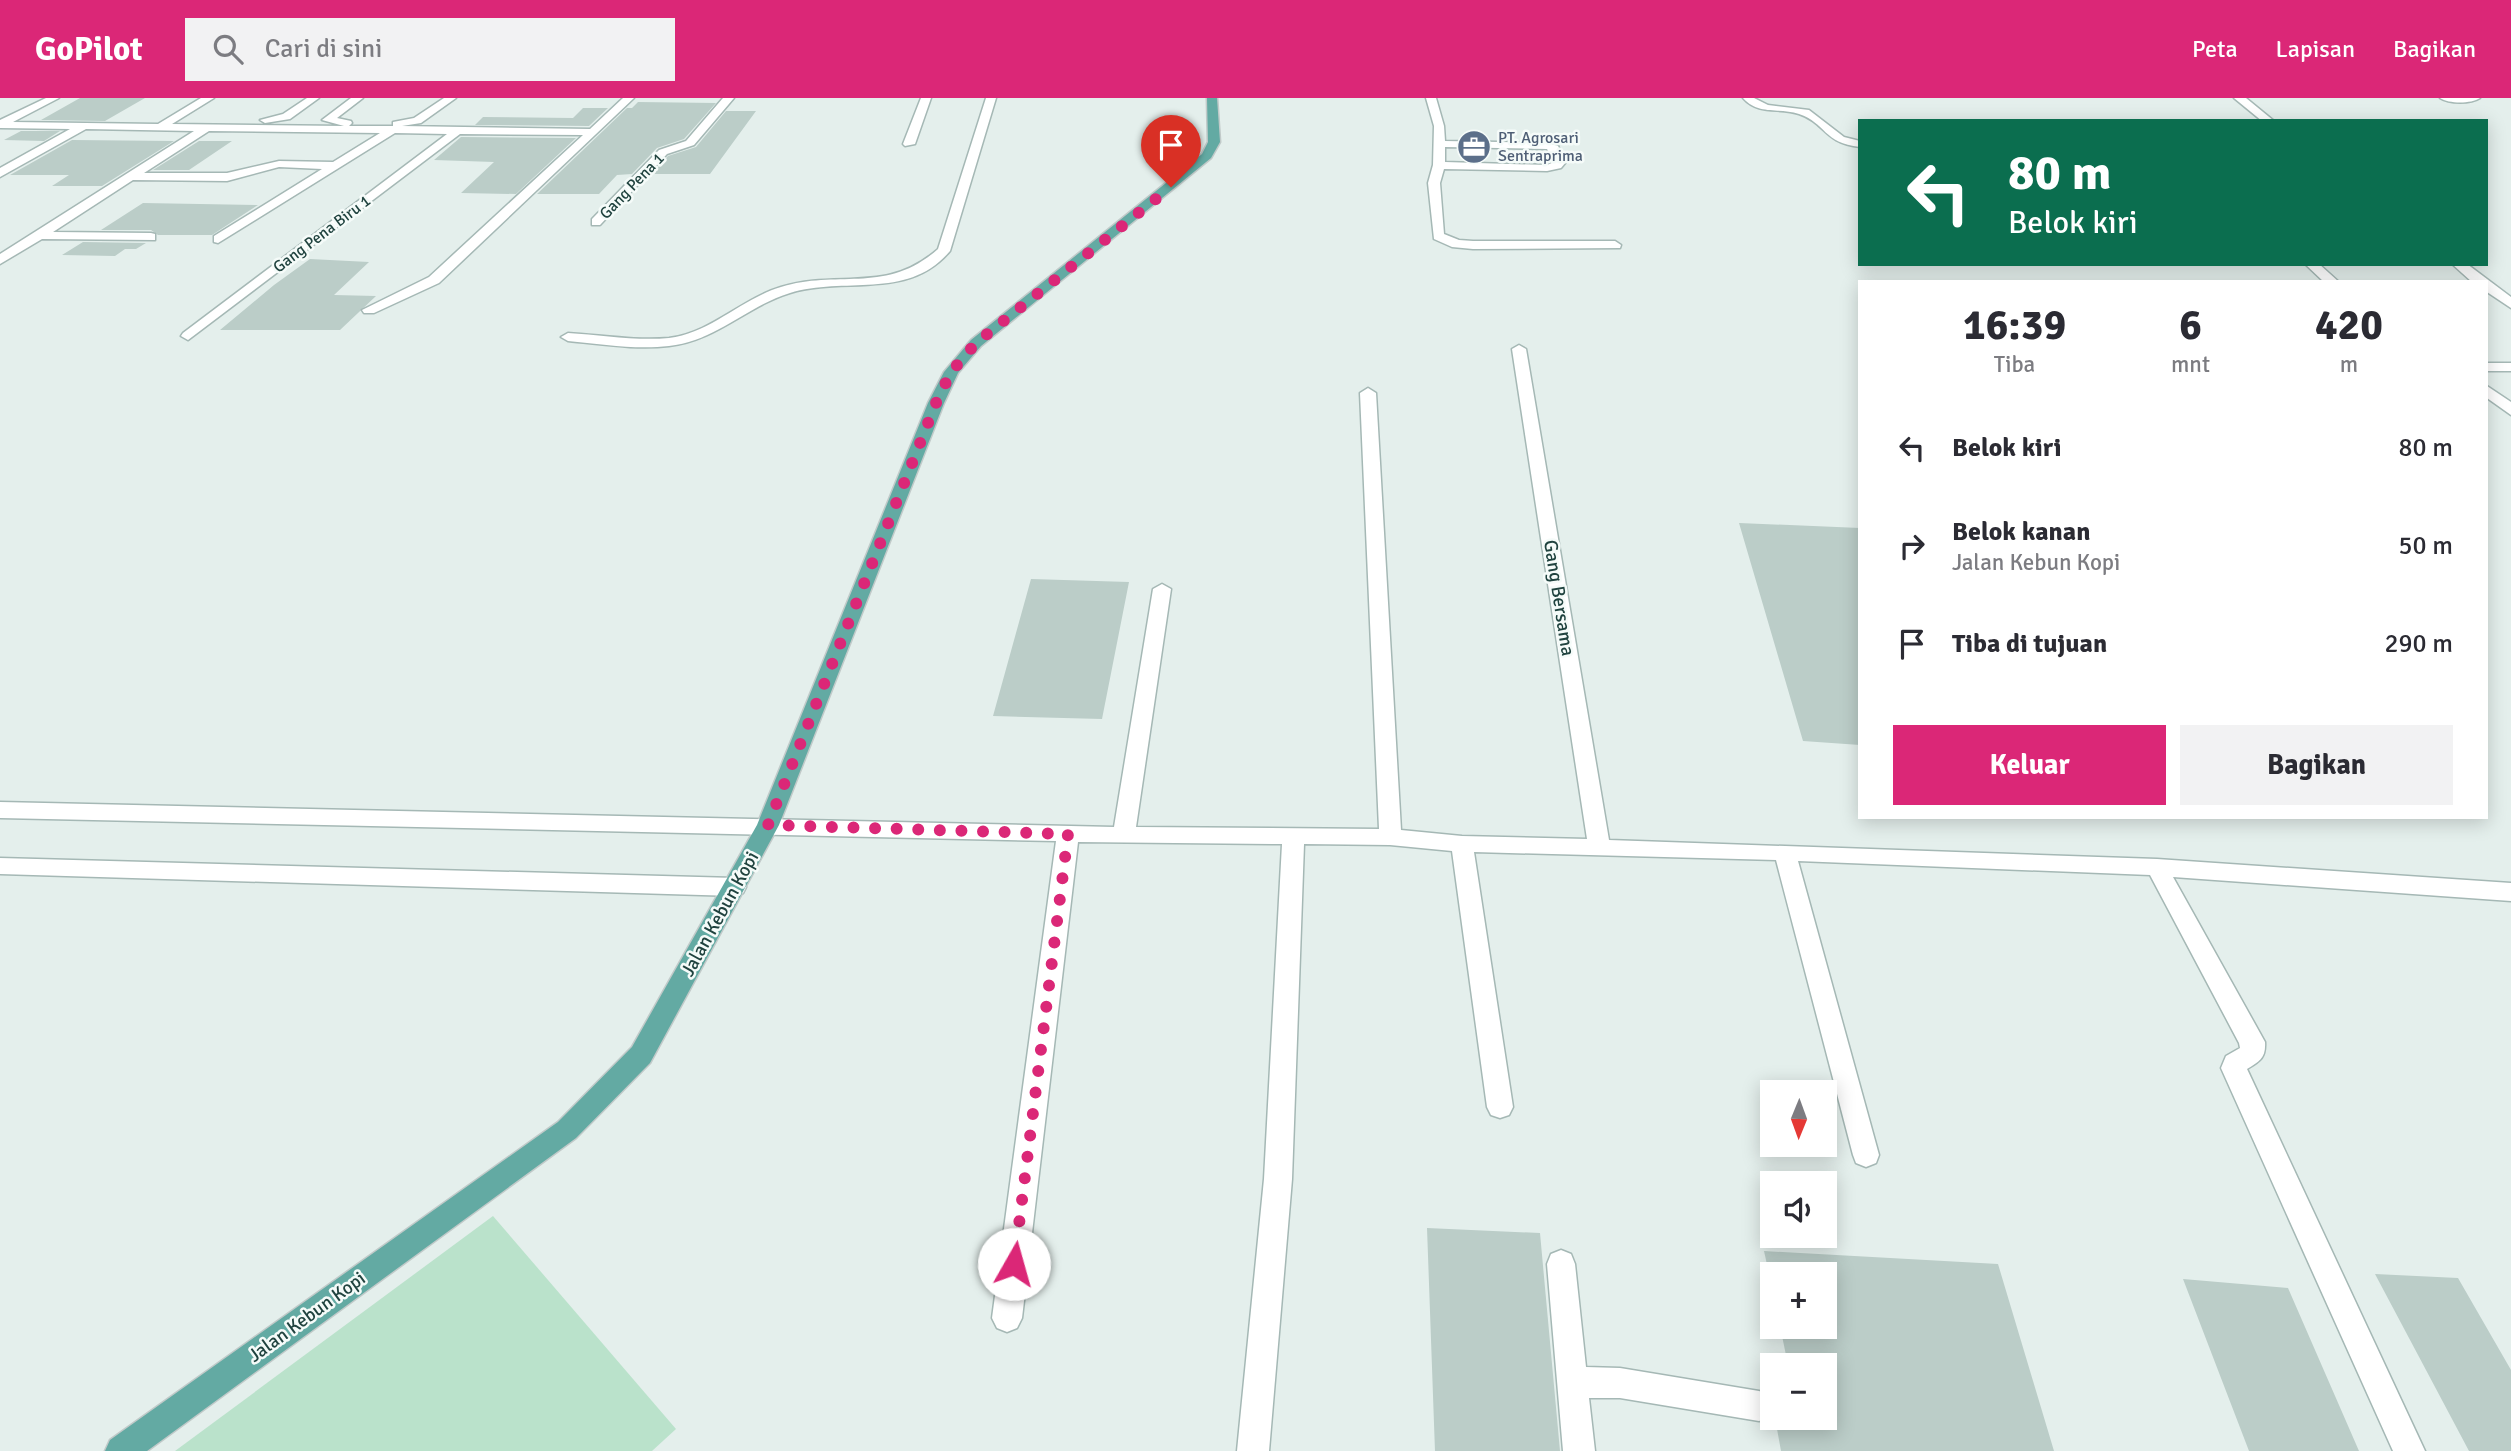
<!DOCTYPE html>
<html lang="id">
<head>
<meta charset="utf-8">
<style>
  :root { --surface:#fff; --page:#f2f2f3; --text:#2b2b33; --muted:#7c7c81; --accent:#db2777 }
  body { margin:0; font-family:Signika,sans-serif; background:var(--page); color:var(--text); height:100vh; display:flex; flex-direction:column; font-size:26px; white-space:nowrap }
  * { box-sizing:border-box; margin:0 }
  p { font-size:23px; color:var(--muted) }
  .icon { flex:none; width:38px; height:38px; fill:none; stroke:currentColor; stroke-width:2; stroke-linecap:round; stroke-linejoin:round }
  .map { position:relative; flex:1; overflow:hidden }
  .sheet { position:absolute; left:1858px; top:182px; width:630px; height:539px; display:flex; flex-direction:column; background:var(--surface); border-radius:0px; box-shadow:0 4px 18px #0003 }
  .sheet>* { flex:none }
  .banner { position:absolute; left:1858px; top:21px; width:630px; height:147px; border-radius:0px; box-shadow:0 4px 18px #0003; background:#0b6e4f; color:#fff; overflow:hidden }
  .needle { width:46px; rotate:181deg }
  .buttons { position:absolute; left:1760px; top:982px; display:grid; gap:14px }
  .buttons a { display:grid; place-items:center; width:77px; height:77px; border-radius:0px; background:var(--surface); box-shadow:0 4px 18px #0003; font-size:35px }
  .pin { position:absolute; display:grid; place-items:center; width:60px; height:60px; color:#fff; margin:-72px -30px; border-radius:50% 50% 50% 0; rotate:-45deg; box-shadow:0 0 7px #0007 }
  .pin .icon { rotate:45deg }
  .me { position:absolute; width:77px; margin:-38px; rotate:7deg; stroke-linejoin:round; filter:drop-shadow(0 0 5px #0008) }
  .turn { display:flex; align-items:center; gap:24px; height:147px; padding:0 35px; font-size:32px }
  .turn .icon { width:91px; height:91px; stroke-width:2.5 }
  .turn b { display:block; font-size:49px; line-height:60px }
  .eta { display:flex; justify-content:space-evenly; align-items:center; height:119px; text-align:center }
  .eta b { font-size:42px; font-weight:700; line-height:49px }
  .button { display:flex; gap:14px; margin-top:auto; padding:14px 35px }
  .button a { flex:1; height:80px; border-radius:0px; background:var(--accent); color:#fff; font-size:28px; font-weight:700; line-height:80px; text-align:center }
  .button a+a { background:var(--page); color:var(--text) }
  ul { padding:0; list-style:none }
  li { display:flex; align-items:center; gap:21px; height:98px; padding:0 35px }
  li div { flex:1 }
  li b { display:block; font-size:26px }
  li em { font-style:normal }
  header { display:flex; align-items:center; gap:42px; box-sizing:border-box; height:98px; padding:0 35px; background:var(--accent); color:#fff }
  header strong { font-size:33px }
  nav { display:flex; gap:38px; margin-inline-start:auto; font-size:24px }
  .search { width:490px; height:63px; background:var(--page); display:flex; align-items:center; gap:18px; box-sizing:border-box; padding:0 24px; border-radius:0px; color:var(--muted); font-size:26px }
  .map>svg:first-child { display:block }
</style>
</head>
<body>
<header>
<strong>GoPilot</strong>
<div class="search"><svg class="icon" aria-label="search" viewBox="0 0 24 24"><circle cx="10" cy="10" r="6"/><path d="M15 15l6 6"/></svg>Cari di sini</div>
<nav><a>Peta</a><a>Lapisan</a><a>Bagikan</a></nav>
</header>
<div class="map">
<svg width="2511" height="1353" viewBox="0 0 2511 1353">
  <rect width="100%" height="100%" fill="#e4efec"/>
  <!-- green -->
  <path fill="#bae2cb" d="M493,1118L676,1331L652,1353H175Z"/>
  <!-- building -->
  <path fill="#bbcdc8" d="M80,0H145L105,23L41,22Z
    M638,4L716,5L684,41L657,50L632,76L617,77L599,96H537L627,10H632Z
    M583,10H608L589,28L475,27L483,19L573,20Z
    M726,13H756L710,76H652L668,58L696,49Z
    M21,33H60L44,43L4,42Z
    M461,39L576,40L516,96L461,95L494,64L434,62Z
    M72,42L174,43L102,88H52L69,77H10Z
    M199,43H232L189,72H153Z
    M143,105L258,107L212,137H158L151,132H101Z
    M83,144L146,145L136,151H125L115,158L62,157Z
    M310,161L369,164L334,197L376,198L340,232H220L274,187Z
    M1739,425L1860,430V647L1803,643Z
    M1031,481L1129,484L1102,621L993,618Z
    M1427,1130L1540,1135L1560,1353H1435Z
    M1764,1153L1998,1166L2054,1353H1781L1775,1320H1825V1267H1788L1780,1228H1825V1176H1773V1194Z
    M2375,1176L2458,1180L2511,1272V1353H2469Z
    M2183,1181L2288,1190L2359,1353H2249Z"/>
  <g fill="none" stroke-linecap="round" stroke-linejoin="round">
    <!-- minor casing -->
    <g stroke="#a5b8b5" stroke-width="3">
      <path id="minor" d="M46,0H59L13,24L158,26L201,0H214L172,26L344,28L322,22L351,0H363L337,20L351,23L352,25L349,28H393V24L414,20L444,0H456L421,25L402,28L590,31L623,0H634L439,185L374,215H364L362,212L429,179L583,37L460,36L188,242L181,238L183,235L447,36L395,35L218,145L214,144V138L322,71L279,69L227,83L133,82L53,134L151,135L155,136V142L42,141L0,166V156L194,33L86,31L0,79V70L70,31L0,30V22ZM209,33L380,35L333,64L279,63L227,75H144Z
        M307,0H319L290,21L265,25L260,22L283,16Z
        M723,0H734L694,47L667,56L600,127H592V121L659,52L686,43Z
        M921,0H931L915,46L905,48L903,46Z
        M986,0H996L950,153C908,203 845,178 790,195C747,208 716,243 669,248C636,252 601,246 568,243L561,239L568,235C601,237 636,243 669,240C711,235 741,201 781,189C839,171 886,197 938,151Z
        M1426,0H1436L1444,28L1445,43L1548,45L1558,48L1566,64L1561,70L1547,73L1444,71L1440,85L1444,136L1459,142L1473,143H1615L1621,147L1620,150L1473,151L1452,149L1434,141L1428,85L1433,67L1434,28ZM1445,49L1547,51L1554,64L1547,67L1445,64Z
        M1743,0H1754L1768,7L1809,12L1844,39L1860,43V49C1823,45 1826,25 1799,16C1779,9 1759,18 1743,0Z
        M2234,0H2246L2274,23H2262Z
        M2440,0H2480C2471,6 2449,6 2440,0Z
        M2305,166H2319L2339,184H2324Z
        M2452,166H2467L2511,199V210L2487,194V184H2472Z
        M1519,247L1526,251L1609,742L2157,761L2511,785V803L2173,779L2265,944C2266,960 2260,963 2247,971L2425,1353H2393L2221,970L2226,958L2240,950L2239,945L2150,777L1798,763L1879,1057L1876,1065L1866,1069L1856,1065L1853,1057L1776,762L1474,754L1513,1009L1509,1017L1500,1020L1491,1017L1487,1009L1452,753L1390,747L1304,746L1292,1081L1269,1353H1237L1264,1081L1282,746L1078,744L1022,1220L1017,1230L1007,1234L997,1230L992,1220L1056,743L0,720V704L1114,729L1153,491L1162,486L1171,491L1136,729L1379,731L1360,295L1368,290L1376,295L1401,732L1462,738L1587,741L1512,251Z
        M2487,265H2511V273H2487Z
        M2487,288L2511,304V317L2487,300Z
        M0,760L735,780L743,783L746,789L743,795L735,798L0,776Z
        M1561,1152L1571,1156L1575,1166L1586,1269L1620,1270L1759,1293L1770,1297L1773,1304L1770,1319L1759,1323L1620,1300H1589L1595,1353H1563L1547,1166L1551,1156Z"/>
    </g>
    <!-- major casing -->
    <g stroke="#c1cac9" stroke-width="3">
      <path id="major" d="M1207,0H1217L1220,44L1211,60L981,248L958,275L944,305L779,727L650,965L576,1040L147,1353H105L110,1342L558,1024L632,949L757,727L928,305L944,274L971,242L1202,56L1208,44Z"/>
    </g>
    <!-- minor -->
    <use href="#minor" fill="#fff" fill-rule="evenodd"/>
    <!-- major -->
    <use href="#major" fill="#63aaa3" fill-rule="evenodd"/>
  </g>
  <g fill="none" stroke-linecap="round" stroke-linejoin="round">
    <!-- route -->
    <path stroke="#db2777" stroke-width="12" stroke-dasharray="0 21.6" d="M1014,1166L1068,736L768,727L936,305L951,274L976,245L1171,89"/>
  </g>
  <!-- icons -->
  <defs>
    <g id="office-disc" transform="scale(1.75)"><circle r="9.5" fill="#5c6f8a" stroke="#f5fbf9"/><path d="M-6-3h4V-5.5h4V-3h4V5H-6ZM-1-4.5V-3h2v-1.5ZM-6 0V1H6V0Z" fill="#fff"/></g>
  </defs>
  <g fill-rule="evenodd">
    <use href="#office-disc" x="1474" y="49"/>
  </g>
  <g text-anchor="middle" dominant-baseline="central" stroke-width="5" stroke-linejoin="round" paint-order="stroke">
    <!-- far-service labels -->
    <g font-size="16" fill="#4e5e75" stroke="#f5fbf9" text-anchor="start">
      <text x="1498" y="40">PT. Agrosari<tspan x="1498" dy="18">Sentraprima</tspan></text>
    </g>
    <!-- far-street labels -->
    <g font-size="16" fill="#20433f" stroke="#f5fbf9">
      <text transform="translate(632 88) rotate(-46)">Gang Pena 1</text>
      <text transform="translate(322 136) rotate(-37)">Gang Pena Biru 1</text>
    </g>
    <!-- street labels -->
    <g font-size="19" fill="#20433f" stroke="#f5fbf9">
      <text transform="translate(1559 500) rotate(81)">Gang Bersama</text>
      <text transform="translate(720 816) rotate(-61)">Jalan Kebun Kopi</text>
      <text transform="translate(307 1219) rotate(-36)">Jalan Kebun Kopi</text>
    </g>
  </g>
</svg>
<div class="buttons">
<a><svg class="needle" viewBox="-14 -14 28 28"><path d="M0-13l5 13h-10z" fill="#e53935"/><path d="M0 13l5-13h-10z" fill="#7c7c81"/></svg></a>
<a><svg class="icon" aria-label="sound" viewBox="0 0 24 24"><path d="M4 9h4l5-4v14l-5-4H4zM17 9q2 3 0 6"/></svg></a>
<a>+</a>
<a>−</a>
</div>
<div class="pin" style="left:1171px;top:89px;background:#d93025"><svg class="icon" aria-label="arrive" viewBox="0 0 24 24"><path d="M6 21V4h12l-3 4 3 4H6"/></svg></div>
<svg class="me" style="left:1014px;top:1166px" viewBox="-20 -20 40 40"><circle r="19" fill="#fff"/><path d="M0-13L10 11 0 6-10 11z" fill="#db2777"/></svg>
<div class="banner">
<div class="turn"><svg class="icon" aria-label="left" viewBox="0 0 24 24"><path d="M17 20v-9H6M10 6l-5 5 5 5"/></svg><div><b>80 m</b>Belok kiri</div></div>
</div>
<section class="sheet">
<div class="eta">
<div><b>16:39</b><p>Tiba</p></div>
<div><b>6</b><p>mnt</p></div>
<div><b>420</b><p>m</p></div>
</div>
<ul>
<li><svg class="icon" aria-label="left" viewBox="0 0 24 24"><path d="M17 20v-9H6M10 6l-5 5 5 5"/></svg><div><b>Belok kiri</b></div><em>80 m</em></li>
<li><svg class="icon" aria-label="right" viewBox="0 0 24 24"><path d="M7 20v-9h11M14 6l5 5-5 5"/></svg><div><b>Belok kanan</b><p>Jalan Kebun Kopi</p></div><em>50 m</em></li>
<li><svg class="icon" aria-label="arrive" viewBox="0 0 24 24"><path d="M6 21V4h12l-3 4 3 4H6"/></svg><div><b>Tiba di tujuan</b></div><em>290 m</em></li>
</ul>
<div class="button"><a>Keluar</a><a>Bagikan</a></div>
</section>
</div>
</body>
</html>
